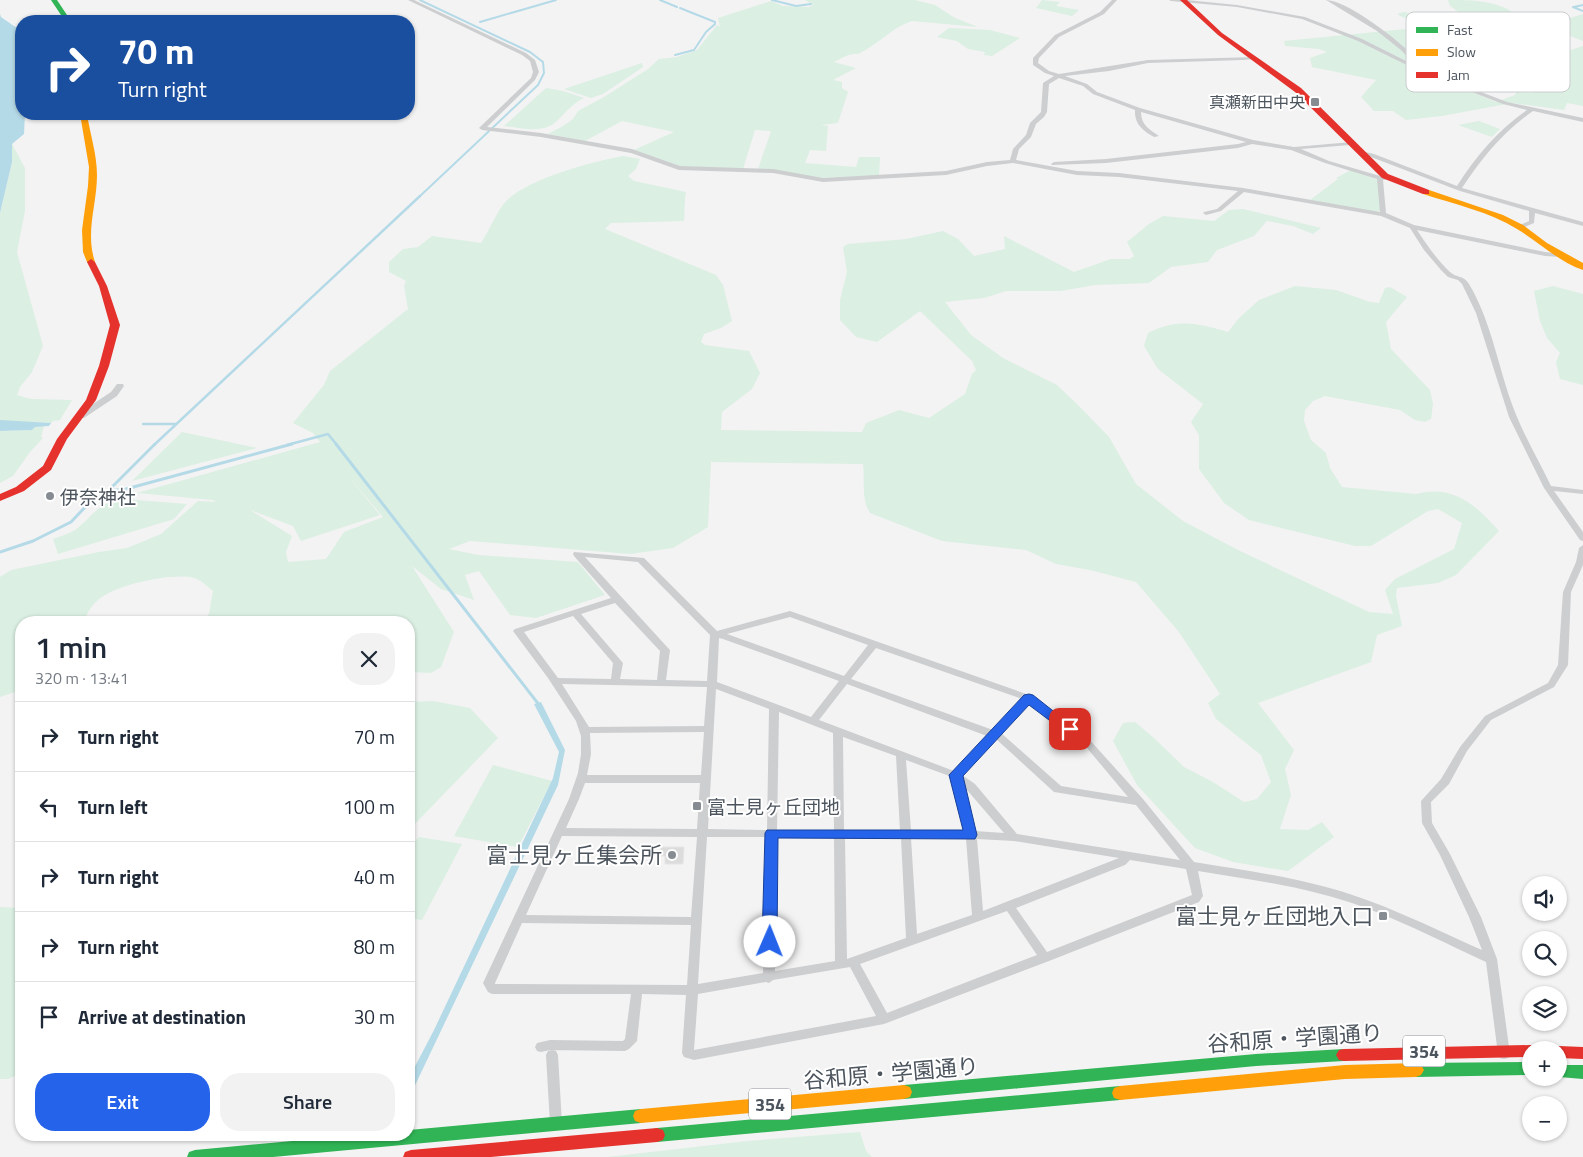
<!DOCTYPE html>
<html lang="en">
<head>
<meta charset="utf-8">
<style>
  :root { --surface:#fff; --page:#f2f2f3; --text:#1f2937; --muted:#747a83; --line:#e0e1e3; --accent:#2563eb }
  body { margin:0; font-family:"Titillium Web","Noto Sans JP",sans-serif; background:var(--page); color:var(--text); height:100vh; display:flex; flex-direction:column; font-size:19px; white-space:nowrap }
  * { box-sizing:border-box; margin:0 }
  p { font-size:16px; color:var(--muted) }
  .icon { flex:none; width:28px; height:28px; fill:none; stroke:currentColor; stroke-width:2; stroke-linecap:round; stroke-linejoin:round }
  .map { position:relative; flex:1; overflow:hidden }
  .drawer { position:absolute; left:15px; top:616px; width:400px; height:525px; display:flex; flex-direction:column; background:var(--surface); border-radius:20px; box-shadow:0 1px 4px #0004 }
  .drawer>* { flex:none }
  .guide { position:absolute; left:15px; top:15px; width:400px; height:105px; border-radius:20px; box-shadow:0 1px 4px #0004; background:#1a4fa0; color:#fff; overflow:hidden }
  .tools { position:absolute; left:1522px; top:876px; display:grid; gap:10px }
  .tools a { display:grid; place-items:center; width:45px; height:45px; border-radius:50%; background:var(--surface); box-shadow:0 1px 4px #0004; font-size:25px }
  .pin { position:absolute; display:grid; place-items:center; width:42px; height:42px; color:#fff; margin:-21px; border-radius:10px; box-shadow:0 2px 8px #0006 }
  .me { position:absolute; width:55px; margin:-28px; rotate:1deg; stroke-linejoin:round; filter:drop-shadow(0 0 4px #0008) }
  .turn { display:flex; align-items:center; gap:18px; height:105px; padding:0 20px; font-size:22px }
  .turn .icon { width:65px; height:65px; stroke-width:2.5 }
  .turn b { display:block; font-size:35px; line-height:42px }
  .round { display:grid; place-items:center; flex:none; width:52px; height:52px; border-radius:20px; background:var(--page) }
  .summary { display:flex; align-items:center; justify-content:space-between; height:85px; padding:0 20px }
  h1 { font-size:30px; font-weight:600; line-height:38px }
  .cta { display:flex; gap:10px; margin-top:auto; padding:10px 20px }
  .cta a { flex:1; height:58px; border-radius:20px; background:var(--accent); color:#fff; font-size:20px; font-weight:600; line-height:58px; text-align:center }
  .cta a+a { background:var(--page); color:var(--text) }
  ul { padding:0; list-style:none }
  li { display:flex; align-items:center; gap:15px; height:70px; padding:0 20px; border-top:1px solid var(--line) }
  li div { flex:1 }
  li b { display:block; font-size:19px }
  li em { font-style:normal }
  .map>svg:first-child { display:block }
</style>
</head>
<body>
<div class="map">
<svg width="1583" height="1157" viewBox="0 0 1583 1157">
  <rect width="100%" height="100%" fill="#f3f3f3"/>
  <!-- green -->
  <path fill="#dbefe3" fill-rule="evenodd" d="M805,0H915L935,5L955,18L978,27L912,21C894,26 877,45 860,53C856,55 857,53 853,54C846,55 840,59 834,62L856,68L833,80L842,82V88L848,92L838,123L821,125L828,126L826,151L810,150L805,163L856,167L859,157H880L879,176L819,178L758,169L771,131L755,130L743,169L683,167L634,150L674,132L622,121L585,141L548,134L563,126L573,119L578,111L604,97L648,69L659,59L677,57L697,50L717,25L720,27L718,18L771,1L783,6L809,7L813,5Z
    M1042,0L1060,2L1056,6L1079,10L1072,16L1036,8Z
    M1448,0C1470,0 1492,0 1511,11L1509,14L1551,34L1534,40L1565,52L1583,46V106L1567,103L1564,110L1512,103L1442,116L1406,120L1393,111H1374L1361,97L1376,80L1312,67L1310,58L1327,52L1319,49L1285,46L1284,41L1436,26C1424,19 1408,22 1397,14L1403,12L1455,20L1469,19L1450,6ZM1463,41L1475,46L1460,57L1531,72L1561,83L1532,93L1516,92L1515,95L1496,102L1457,86L1436,92L1418,83L1412,73L1444,60L1423,45Z
    M1526,12L1554,23L1583,14V41L1517,15Z
    M949,28L990,30L1020,38L992,56L984,55L985,52L968,49L957,41L937,37Z
    M642,63L643,67L603,94L591,98L564,89Z
    M546,88L563,91L584,98C572,104 566,112 557,121C543,134 522,128 504,126Z
    M1479,121L1500,129L1492,137L1458,125Z
    M12,144L25,168V211L17,252L43,346L32,372L20,387L17,395L31,399L72,400L60,420L53,421L51,423L0,421V213L12,162Z
    M623,156L640,159L636,169L628,176L634,181L686,192C684,202 685,211 684,221L611,223L605,229L716,275L723,285L732,321L721,328L704,334L701,342L705,345L749,351L760,373L752,389L722,412L721,430L862,432L866,423L899,410L929,418L965,394L972,374L976,370L972,361L920,311L877,342L856,337L840,320V300L847,272L843,247L848,244L906,239L943,231L958,239L974,256L1005,249L1004,236L1074,272L1111,259H1130L1134,256L1127,242L1149,224L1163,216L1214,221L1229,210L1243,209L1321,228L1313,234L1293,226L1267,221L1254,236L1217,250L1208,262L1171,267L1149,283L1095,285L1061,291H1006L984,298L945,302L971,335L1003,358L1057,385L1079,406L1109,437L1136,484L1183,521L1238,550L1369,612L1393,614L1385,590L1395,579L1454,549L1462,523L1438,509L1428,511L1371,546H1355L1249,520L1224,503L1199,469V435L1191,422L1203,404L1158,369L1144,346L1148,333C1176,318 1199,323 1228,332L1239,318L1259,300L1295,286L1336,290L1370,302L1379,303L1385,288L1390,287L1407,297L1386,322L1391,349L1430,390L1433,404L1431,419L1425,422L1415,420L1400,410L1325,396L1313,401L1305,410L1304,421L1311,440L1326,453L1330,468L1342,487L1416,494C1453,484 1476,505 1499,531L1456,575L1438,583L1397,588L1396,596L1402,626L1377,635L1371,662L1258,703L1294,750L1285,769L1291,795L1280,829L1308,830L1322,822L1334,837L1288,871L1233,862L1195,848L1137,785L1113,741L1123,723L1135,722L1154,738L1184,767L1213,782L1244,802L1257,799L1271,782L1261,755L1216,719L1208,703L1220,694L1179,632L1136,582L1090,570L1056,564L1026,550L942,541L870,513C861,500 865,480 863,464L711,462L708,527L673,548L630,554L470,541L449,549L478,555L578,562L605,595L536,618L510,615L479,571L465,575L474,600L441,589L412,566L454,632L441,667L431,673L409,672V622H203L209,614L213,591C208,587 200,579 194,578C173,572 114,585 98,600C90,607 87,613 84,622H21V690L0,697V577L11,570L99,552L127,548L161,534L198,501L216,502L213,500L137,493L320,442L313,433L293,423L324,385L330,371L408,309L404,286L406,281L389,272V262L403,249L418,247L432,236L481,243C489,231 498,209 507,200C531,178 591,162 623,156ZM345,472L383,517L344,532L326,559L288,562L286,552L292,536L250,510L293,526L301,541L380,515Z
    M1351,170L1378,180L1381,211L1375,212L1310,200L1338,179L1336,178Z
    M1553,286L1583,294V385L1560,379L1556,362L1560,353L1547,338L1540,321L1534,291Z
    M44,426L41,437L43,438L30,452L13,476L0,483V431L32,430L35,427Z
    M182,432L257,448L132,481Z
    M123,499L187,504L174,519L58,554L53,539C60,536 69,534 75,530C95,515 95,504 123,499Z
    M433,701L470,708L498,738L409,830V702Z
    M493,765L552,781L518,847L454,836Z
    M419,837L462,844L422,920L409,918V848Z
    M0,907L21,908V1073L8,1079H0Z
    M860,1132L866,1151L872,1157H607L747,1141Z"/>
  <!-- water -->
  <path fill="#b5dae7" d="M0,14L1,17L21,31V114H25L24,134L12,144V162L0,213Z
    M0,420L51,423L49,426L35,427L32,430L0,431Z
    M541,702L565,750L558,785L409,1098V1078L434,1030L553,778L559,752L534,704Z"/>
  <g fill="none" stroke-linecap="round" stroke-linejoin="round">
    <!-- stream-far2 -->
    <path stroke="#b5dae7" stroke-width="2" d="M660,0L677,7
      M772,0L796,6L811,4
      M1573,7L1583,11
      M1574,7L1583,5
      M480,22L556,0
      M675,55L694,50L706,32L715,24V22L680,8
      M419,197L538,85L544,73L543,62L530,52L420,0"/>
    <!-- stream-far1 -->
    <path stroke="#b5dae7" stroke-width="2.5" d="M143,424H175
      M154,445L420,196
      M287,445L328,434L337,445"/>
    <!-- stream -->
    <path stroke="#b5dae7" stroke-width="3" d="M336,444L540,706
      M108,491L126,489L292,444
      M0,552L33,541L71,522L89,503L108,491L155,444"/>
  </g>
  <!-- building -->
  <path fill="#dcdcdd" stroke="#e5e5e5" d="M661,847H684L683,864H665V856H660Z"/>
  <g fill="none" stroke-linecap="round" stroke-linejoin="round">
    <!-- street -->
    <path fill="#cdced0" fill-rule="evenodd" d="M408,0H414L526,53L535,60L539,72L535,80L487,127L541,133L632,149L680,166L773,169L823,178L946,171L987,162L1010,160L1013,149L1026,135L1030,123L1041,112L1043,83L1054,76L1045,73L1033,65V58L1055,35L1100,12L1112,0H1117L1104,14L1059,37L1039,58L1038,63L1049,71L1059,74L1148,60L1256,57V59L1242,60L1148,63L1109,71L1065,76L1087,84L1097,92L1140,108L1253,140L1294,147L1352,142L1353,143L1350,145L1301,149L1329,161L1380,176L1389,177V179L1383,180L1386,213L1414,225L1545,252L1563,254L1564,255L1561,257L1545,256L1417,230C1427,245 1437,260 1450,272C1456,278 1464,275 1469,284C1493,324 1499,374 1517,417C1527,441 1540,463 1551,486L1583,490V494L1554,491L1583,532V541L1580,540L1544,488L1509,417L1476,313L1462,284L1458,280L1448,277L1441,270L1424,250L1410,228L1381,216L1244,192L1221,211L1206,215L1203,213L1204,212L1217,209L1238,191L1119,177L1077,175L1013,163L987,166L946,175L823,182L773,173L679,170L631,153L541,137L482,130L479,128L480,127L531,78L533,72L530,61L522,55ZM1059,78L1083,86L1093,94L1135,110C1134,124 1143,131 1154,137L1159,136C1149,129 1141,125 1141,112L1246,142L1238,144L1106,159L1054,162L1051,164L1052,165L1106,163L1238,148L1252,144L1291,150L1325,163L1377,179L1380,212L1243,188L1119,173L1077,171L1016,160L1019,149L1031,137L1036,124L1044,117L1047,112L1049,84Z
      M1169,0H1187L1237,5L1305,17L1362,39L1416,66L1401,50L1377,31L1326,0C1345,0 1390,34 1405,48C1413,55 1420,68 1429,72L1507,102L1583,118V122L1533,111C1503,132 1482,158 1462,188L1583,222V226L1535,213L1534,223L1522,228H1518V226L1529,221V211L1460,191L1371,157L1358,153L1361,151L1374,154L1457,186C1476,156 1498,130 1527,110L1503,104L1425,74L1358,41L1302,19L1237,7L1171,1Z
      M117,384H123L124,386L117,396L84,418H78L77,416L78,414L111,392Z
      M1583,545V565L1571,592L1568,665L1554,687L1491,720L1467,751L1449,784L1431,802L1432,823L1450,854L1481,917L1497,959L1510,1054L1508,1058L1504,1059L1500,1058L1498,1054L1486,962C1432,937 1378,908 1321,894C1280,883 1239,878 1198,871L1203,896L1199,902L1049,961L884,1024L694,1060L684,1057L682,1053L686,995L642,994L637,1041L629,1049L625,1051L550,1050L541,1052L537,1051L535,1047L537,1043L550,1040L623,1041L625,1039L631,994H492L488,992L483,983L569,799L578,773L581,754V736L576,721L548,678L513,631L515,629L611,598L574,556L573,554L574,552L644,558L717,631L790,611L1032,696L1088,738L1143,799L1194,862C1237,869 1280,875 1322,886C1378,900 1430,927 1482,950L1469,917L1440,855L1422,823L1421,801L1441,779L1460,747L1485,716L1548,683L1558,665L1563,592L1576,562L1579,548ZM585,557L638,562L710,635L707,681L666,680L670,650L668,648ZM615,603L660,651L657,680L620,679L623,663L581,614ZM573,616L613,663L611,679L558,678L524,632ZM790,617L868,645L844,676L727,634ZM719,638L723,639L839,681L811,717L717,682ZM876,648L1022,699L993,730L851,679ZM562,684L707,687L704,726L589,727ZM847,684L987,736L954,771L819,720ZM716,689L769,709L767,830L708,829ZM1030,703L1082,742L1128,797L1061,786L1001,733ZM779,712L833,733L834,830H777ZM704,732L701,775H587L591,754L590,733ZM843,737L896,756L900,831L844,830ZM996,739L1054,792L1136,805L1180,860L1017,834L975,784L962,775ZM906,760L952,777L965,831H911ZM585,783H700L697,829L566,828L579,799ZM964,787L967,790L1004,833L975,831ZM562,836L697,837L691,917L526,915ZM707,837H766L763,973L698,984ZM777,837L834,838L835,961L775,971ZM845,838H901L906,938L847,959ZM911,838L966,839L972,915L917,934ZM977,839L1014,841L1119,858L983,911ZM1130,860L1186,869L1192,895L1047,952L1016,908L1125,865ZM1007,911L1037,955L887,1013L860,964ZM522,923L691,925L687,985L495,984V983ZM850,967L876,1016L694,1050L698,994L766,982L769,983L773,980Z
      M552,1050L556,1051L558,1055L562,1124L560,1128L556,1129L552,1128L550,1124L546,1055L548,1051Z"/>
    <!-- fast -->
    <path fill="#30b455" fill-rule="evenodd" d="M51,0H57L71,21H65Z
      M1344,1049L1349,1050L1352,1055L1349,1060L1344,1061L1256,1066L904,1099L898,1097L896,1092L898,1087L904,1085L1256,1054Z
      M1416,1063L1531,1062V1075L1416,1077L1411,1075L1408,1070L1411,1065Z
      M1559,1065H1583V1079L1559,1077Z
      M1120,1086L1126,1088L1128,1093L1126,1098L1120,1100L657,1142L651,1140L649,1135L651,1130L657,1128Z
      M641,1109L647,1111L649,1116L647,1121L641,1123L273,1157H187L189,1152L195,1150L357,1135H409V1130Z"/>
    <!-- slow -->
    <path fill="#ff9f0a" fill-rule="evenodd" d="M80,114H87C90,134 97,154 97,175C97,205 85,232 95,262L91,265L87,262L83,252L82,230L88,186L89,167Z
      M1423,190H1429L1503,215L1523,225L1547,243L1583,263V270C1559,262 1539,242 1517,229C1490,212 1454,204 1423,194Z
      M1416,1063L1421,1065L1424,1070L1421,1075L1416,1077L1345,1079L1120,1100L1114,1098L1112,1093L1114,1088L1120,1086L1345,1065Z
      M904,1085L910,1087L912,1092L910,1097L904,1099L641,1123L635,1121L633,1116L635,1111L641,1109Z"/>
    <!-- jam -->
    <path fill="#e5322d" fill-rule="evenodd" d="M1180,0H1187L1222,33L1301,88L1388,174L1429,190V194H1423L1382,178L1295,92L1218,35Z
      M91,259L95,262L107,286L120,325L109,366L96,400L67,439L51,470L24,491L0,501V494L16,487L43,466L57,439L86,400L99,366L110,325L99,286L87,262Z
      M1531,1045L1536,1046L1538,1050H1531V1057L1344,1061L1339,1060L1336,1055L1339,1050L1344,1049Z
      M1559,1046L1583,1047V1059L1559,1058V1050H1552L1554,1047Z
      M657,1128L663,1130L665,1135L663,1140L657,1142L491,1157H403L405,1152L411,1150Z"/>
  </g>
  <!-- route -->
  <path fill="#2563eb" stroke="#184099" d="M1029,694L1033,695L1076,729L1070,733L1065,732L1029,705L963,776L977,835L975,839L778,838L777,942L775,946L770,947L764,946L762,942L765,833L767,830H963L949,775L1024,695Z"/>
  <!-- markers -->
  <g fill="#868c92" stroke="#fff" stroke-width="2">
    <rect x="1310" y="97" width="10" height="10" rx="2.5"/>
    <circle cx="50" cy="496" r="5"/>
    <rect x="692" y="801" width="10" height="10" rx="2.5"/>
    <circle cx="672" cy="855" r="5"/>
    <rect x="1378" y="911" width="10" height="10" rx="2.5"/>
  </g>
  <g text-anchor="middle" dominant-baseline="central" stroke-width="4" stroke-linejoin="round" paint-order="stroke">
    <!-- far-poi labels -->
    <g font-size="16" fill="#4c545d" stroke="#fff" text-anchor="end">
      <text x="1305" y="102">真瀬新田中央</text>
    </g>
    <!-- shield labels -->
    <g fill="#fff" stroke="#82878e" stroke-width="1">
      <rect x="1403" y="1035.5" width="42" height="31" rx="4"/>
      <rect x="749" y="1088.5" width="42" height="31" rx="4"/>
    </g>
    <g font-size="18" font-weight="bold" fill="#4c545d">
      <text x="1424" y="1051">354</text>
      <text x="770" y="1104">354</text>
    </g>
    <!-- poi labels -->
    <g font-size="19" fill="#4c545d" stroke="#fff" text-anchor="start">
      <text x="60" y="496">伊奈神社</text>
      <text x="707" y="806">富士見ヶ丘団地</text>
    </g>
    <!-- near-poi labels -->
    <g font-size="22" fill="#4c545d" stroke="#fff" text-anchor="end">
      <text x="662" y="855">富士見ヶ丘集会所</text>
      <text x="1373" y="916">富士見ヶ丘団地入口</text>
    </g>
    <!-- near-street labels -->
    <g font-size="22" fill="#4c545d" stroke="#fff">
      <text transform="translate(1295 1038) rotate(-4)">谷和原・学園通り</text>
      <text transform="translate(891 1073) rotate(-5)">谷和原・学園通り</text>
    </g>
  </g>
  <!-- legend -->
  <rect x="1406" y="12" width="164" height="80" rx="8" fill="#fff" stroke="#c9ccce" stroke-width="1"/>
  <rect x="1416" y="27" width="22" height="6" fill="#30b455"/>
  <rect x="1416" y="49" width="22" height="7" fill="#ff9f0a"/>
  <rect x="1416" y="72" width="22" height="6" fill="#e5322d"/>
  <g font-size="14" fill="#4c545d">
    <text x="1447" y="35">Fast</text>
    <text x="1447" y="57">Slow</text>
    <text x="1447" y="80">Jam</text>
  </g>
</svg>
<div class="tools">
<a><svg class="icon" aria-label="sound" viewBox="0 0 24 24"><path d="M4 9h4l5-4v14l-5-4H4zM17 9q2 3 0 6"/></svg></a>
<a><svg class="icon" aria-label="search" viewBox="0 0 24 24"><circle cx="10" cy="10" r="6"/><path d="M15 15l6 6"/></svg></a>
<a><svg class="icon" aria-label="layers" viewBox="0 0 24 24"><path d="M12 4l9 5-9 5-9-5zM3 14l9 5 9-5"/></svg></a>
<a>+</a>
<a>−</a>
</div>
<div class="pin" style="left:1070px;top:729px;background:#d93025"><svg class="icon" aria-label="arrive" viewBox="0 0 24 24"><path d="M6 21V4h12l-3 4 3 4H6"/></svg></div>
<svg class="me" style="left:770px;top:942px" viewBox="-20 -20 40 40"><circle r="19" fill="#fff"/><path d="M0-13L10 11 0 6-10 11z" fill="#2563eb"/></svg>
<div class="guide">
<div class="turn"><svg class="icon" aria-label="right" viewBox="0 0 24 24"><path d="M7 20v-9h11M14 6l5 5-5 5"/></svg><div><b>70 m</b>Turn right</div></div>
</div>
<section class="drawer">
<div class="summary"><div><h1>1 min</h1><p>320 m · 13:41</p></div><a class="round"><svg class="icon" aria-label="close" viewBox="0 0 24 24"><path d="M6 6l12 12M18 6L6 18"/></svg></a></div>
<ul>
<li><svg class="icon" aria-label="right" viewBox="0 0 24 24"><path d="M7 20v-9h11M14 6l5 5-5 5"/></svg><div><b>Turn right</b></div><em>70 m</em></li>
<li><svg class="icon" aria-label="left" viewBox="0 0 24 24"><path d="M17 20v-9H6M10 6l-5 5 5 5"/></svg><div><b>Turn left</b></div><em>100 m</em></li>
<li><svg class="icon" aria-label="right" viewBox="0 0 24 24"><path d="M7 20v-9h11M14 6l5 5-5 5"/></svg><div><b>Turn right</b></div><em>40 m</em></li>
<li><svg class="icon" aria-label="right" viewBox="0 0 24 24"><path d="M7 20v-9h11M14 6l5 5-5 5"/></svg><div><b>Turn right</b></div><em>80 m</em></li>
<li><svg class="icon" aria-label="arrive" viewBox="0 0 24 24"><path d="M6 21V4h12l-3 4 3 4H6"/></svg><div><b>Arrive at destination</b></div><em>30 m</em></li>
</ul>
<div class="cta"><a>Exit</a><a>Share</a></div>
</section>
</div>
</body>
</html>
